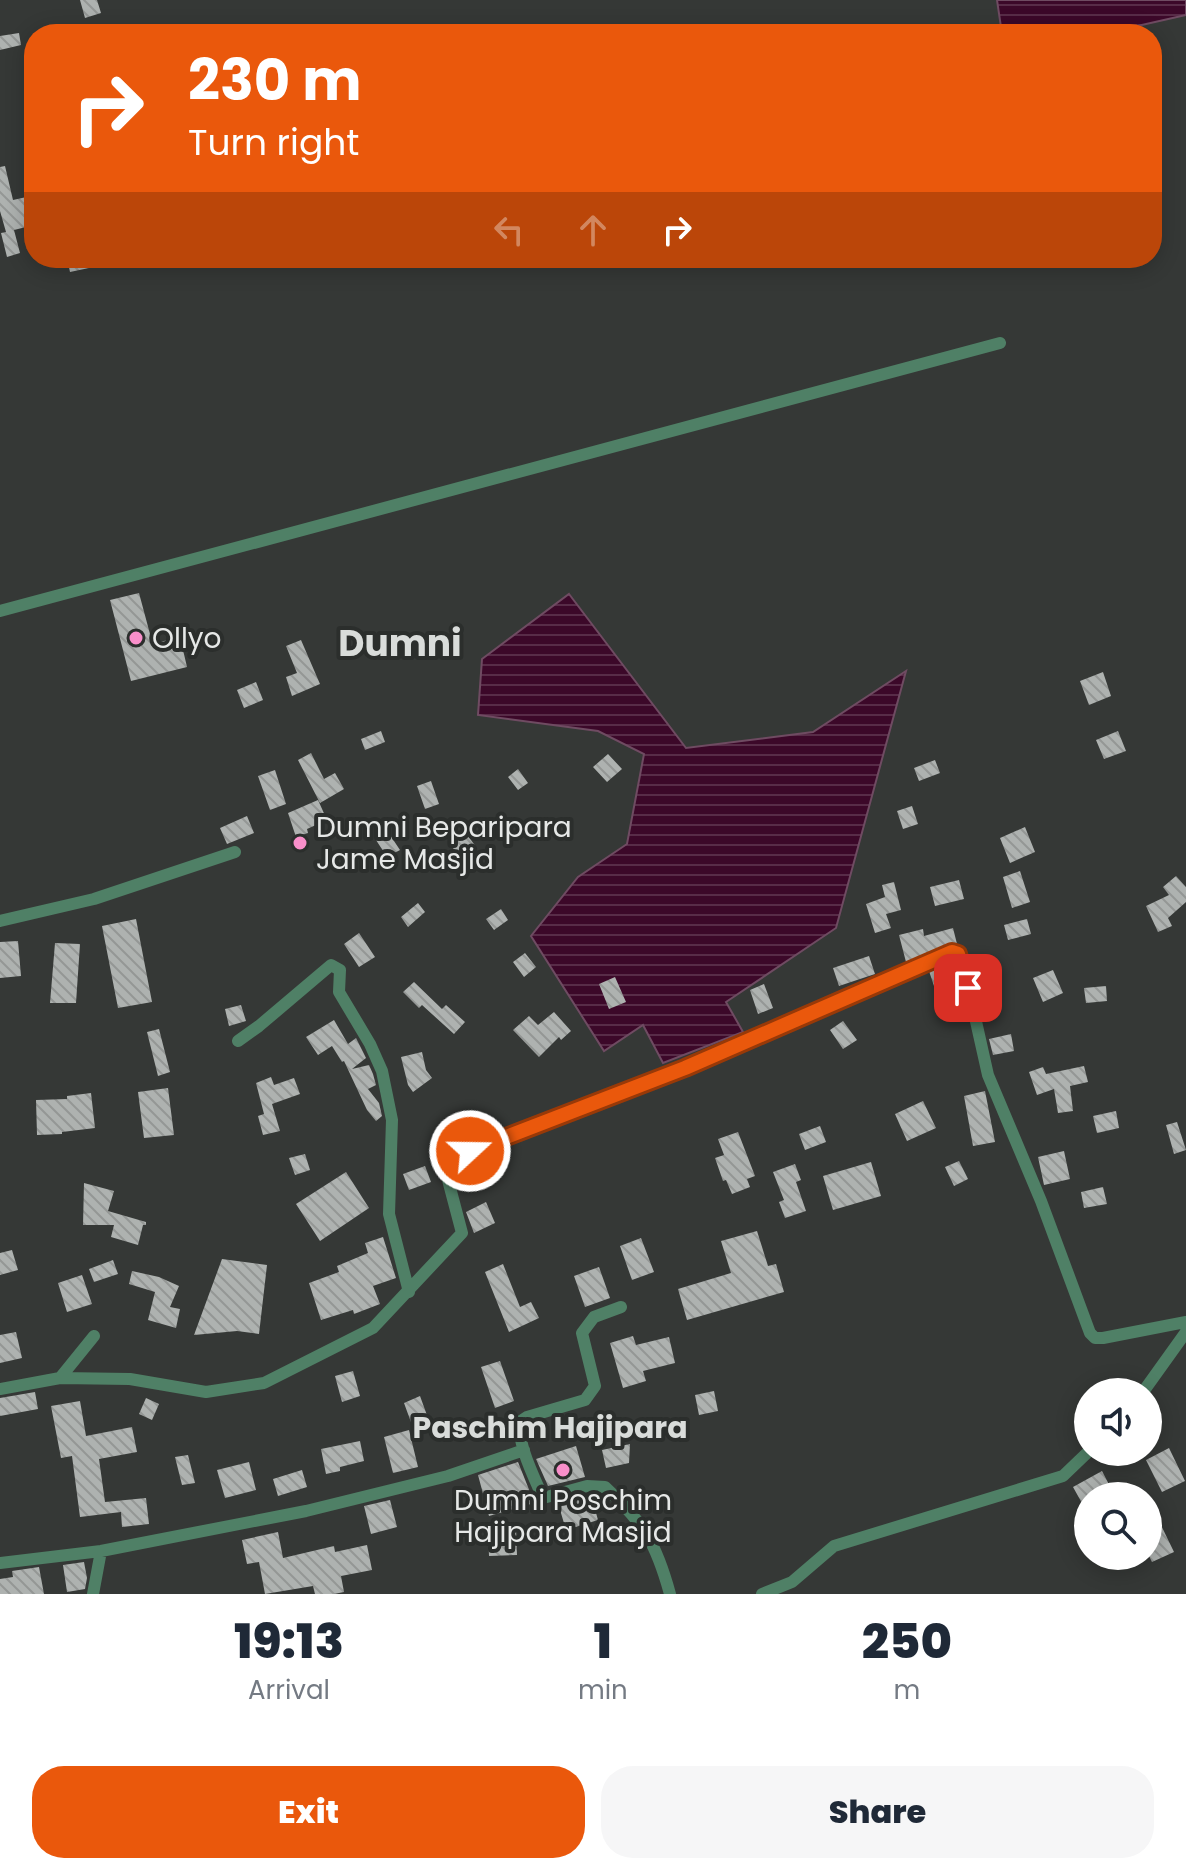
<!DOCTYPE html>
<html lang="en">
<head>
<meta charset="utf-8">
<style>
  :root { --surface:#fff; --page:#f6f6f7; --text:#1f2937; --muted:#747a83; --accent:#ea580c }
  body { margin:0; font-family:Poppins,sans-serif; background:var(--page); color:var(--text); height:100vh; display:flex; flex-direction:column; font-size:30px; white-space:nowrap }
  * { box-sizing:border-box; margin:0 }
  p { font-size:26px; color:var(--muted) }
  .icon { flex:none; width:44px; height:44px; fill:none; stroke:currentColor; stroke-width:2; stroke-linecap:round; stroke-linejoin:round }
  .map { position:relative; height:1594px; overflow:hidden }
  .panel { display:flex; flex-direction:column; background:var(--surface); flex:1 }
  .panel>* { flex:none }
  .banner { position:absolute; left:24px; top:24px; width:1138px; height:244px; border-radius:32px; box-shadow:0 4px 20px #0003; background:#ea580c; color:#fff; overflow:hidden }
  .controls { position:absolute; left:1074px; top:1378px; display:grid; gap:16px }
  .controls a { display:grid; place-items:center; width:88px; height:88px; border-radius:50%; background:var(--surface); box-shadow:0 4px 20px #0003; font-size:40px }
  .pin { position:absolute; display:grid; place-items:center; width:68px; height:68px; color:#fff; margin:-34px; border-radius:16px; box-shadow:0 4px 12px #0006 }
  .me { position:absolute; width:88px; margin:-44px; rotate:69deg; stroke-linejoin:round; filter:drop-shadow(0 0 6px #0008) }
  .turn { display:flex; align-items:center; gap:28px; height:168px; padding:0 32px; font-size:36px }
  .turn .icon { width:104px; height:104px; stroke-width:2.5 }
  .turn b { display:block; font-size:56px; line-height:68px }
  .lanes { display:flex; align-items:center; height:76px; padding:0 32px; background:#0003; justify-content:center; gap:40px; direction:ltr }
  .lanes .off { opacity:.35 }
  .eta { display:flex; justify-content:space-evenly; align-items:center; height:136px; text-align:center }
  .eta b { font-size:48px; font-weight:800; line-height:56px }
  .cta { display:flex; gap:16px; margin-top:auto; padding:16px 32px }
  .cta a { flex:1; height:92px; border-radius:32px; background:var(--accent); color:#fff; font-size:32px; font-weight:800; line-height:92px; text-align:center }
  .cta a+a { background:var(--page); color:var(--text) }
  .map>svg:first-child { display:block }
</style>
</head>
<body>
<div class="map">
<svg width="1186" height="1594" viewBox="0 0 1186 1594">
  <defs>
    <pattern id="water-rules" width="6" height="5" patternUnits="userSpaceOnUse" patternTransform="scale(2)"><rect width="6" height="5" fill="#3c0829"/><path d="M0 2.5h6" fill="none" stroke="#582c48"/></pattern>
    <pattern id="building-back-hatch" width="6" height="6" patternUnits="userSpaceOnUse" patternTransform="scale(2)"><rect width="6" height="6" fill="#aeb2b0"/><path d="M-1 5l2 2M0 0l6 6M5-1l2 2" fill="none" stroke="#949795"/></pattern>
  </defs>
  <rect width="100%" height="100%" fill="#353836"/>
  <!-- water -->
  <path fill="url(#water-rules)" stroke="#6f4b62" stroke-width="2" d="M997,0H1186V15L1102,34H1002Z
    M569,594L686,748L813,732L906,671L836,928L726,1002L743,1032L663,1063L643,1025L604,1051L531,936L578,877L627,844L644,754L598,731L478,715L482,659Z"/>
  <!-- building -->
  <path fill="url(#building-back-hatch)" d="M80,0H97L101,13L85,18Z
    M19,33L21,45L0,50V36Z
    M5,166L13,200L31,196L34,206V225L14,230L20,253L7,257L1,233L6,232L0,211V167Z
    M67,258H87L89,268L70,272Z
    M139,593L150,634L160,642L180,637L187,667L131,681L110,600Z
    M301,640L320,684L292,696L286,677L297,673L286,646Z
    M1103,672L1111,696L1089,705L1080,681Z
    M256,682L263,700L244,708L237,690Z
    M381,731L385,742L365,750L361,739Z
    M1118,731L1126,751L1104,759L1096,740Z
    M311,753L324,779L335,773L344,789L320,803L298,760Z
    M608,754L622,769L607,782L593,767Z
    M935,760L940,773L919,781L914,768Z
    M518,769L528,783L518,790L508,777Z
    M275,770L286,804L270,810L258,776Z
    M431,781L439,804L425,809L417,786Z
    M318,800L327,820L307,829L308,833L296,837L288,813Z
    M912,806L918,824L903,829L897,811Z
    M247,816L254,833L227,844L220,828Z
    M1025,827L1035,852L1010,863L1000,838Z
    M388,832L400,850L387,857L376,840Z
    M466,833L476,847L460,858L450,844Z
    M1020,871L1030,902L1012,908L1003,877Z
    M1176,876L1186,887V902L1168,918L1172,926L1158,932L1146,906L1169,895L1163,887Z
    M959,880L964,899L935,906L930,887Z
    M894,882L901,910L886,914L891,928L875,933L866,904L885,897L882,885Z
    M418,903L425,912L408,927L401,917Z
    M501,909L508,920L494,930L486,919Z
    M136,919L152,1002L118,1008L102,926Z
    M1027,919L1031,934L1008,940L1004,925Z
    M953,928L957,944H948L906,962L899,935L923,929L924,936Z
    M359,933L375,957L359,967L344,944Z
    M18,941L21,976L0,978V942Z
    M55,943L80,944L76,1003H50Z
    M525,953L536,967L524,977L513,962Z
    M869,956L875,974L839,986L833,968Z
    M953,962L959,985L936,992L929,971Z
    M1053,970L1063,993L1043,1002L1033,978Z
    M615,977L626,1002L609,1009L599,984Z
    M414,982L442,1009L446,1005L465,1022L454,1034L422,1005L419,1008L403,992Z
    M764,984L773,1008L758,1014L750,990Z
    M1106,986L1107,1001L1086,1003L1084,988Z
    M241,1005L246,1021L229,1026L225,1009Z
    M554,1012L571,1031L561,1040L559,1037L539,1057L513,1030L529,1016L538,1025Z
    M334,1020L348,1044L356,1038L366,1058L352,1069L369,1065L373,1074L376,1085L368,1089L379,1103L382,1116L376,1121L367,1110L344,1061L342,1062L332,1046L318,1055L306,1037Z
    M843,1021L857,1040L843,1049L830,1030Z
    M159,1029L170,1072L158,1076L147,1032Z
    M1011,1034L1014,1051L993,1055L989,1039Z
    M422,1052L426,1070L432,1078L413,1092L408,1085L401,1057Z
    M1084,1066L1088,1082L1070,1086L1073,1111L1058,1113L1054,1089L1037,1095L1029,1072L1043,1067L1046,1074Z
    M271,1077L274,1085L294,1078L300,1094L272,1104L280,1131L263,1135L258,1116L264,1114L256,1083Z
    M168,1088L174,1135L144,1138L138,1092Z
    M985,1091L995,1142L973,1146L964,1096Z
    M91,1093L95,1128L62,1132V1134L37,1135L36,1100L67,1099V1096Z
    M923,1101L936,1128L907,1141L895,1114Z
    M1116,1111L1119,1128L1097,1133L1093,1116Z
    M1177,1122L1186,1150L1174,1154L1166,1125Z
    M820,1126L826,1142L805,1150L799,1134Z
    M738,1132L755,1176L747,1179L750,1187L732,1194L726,1180L723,1181L715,1158L724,1155L718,1139Z
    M1064,1151L1070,1179L1044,1185L1038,1157Z
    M305,1154L310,1170L295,1175L289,1158Z
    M959,1161L968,1179L954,1186L945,1167Z
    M871,1162L881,1196L833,1210L823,1176Z
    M795,1164L801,1180L796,1182L806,1211L785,1218L779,1202L784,1200L773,1172Z
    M425,1166L431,1182L409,1190L403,1174Z
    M346,1172L369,1208L320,1241L296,1204Z
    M84,1183L114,1191L108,1211L146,1222V1225H143L138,1245L111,1237L114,1225H83Z
    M1103,1187L1107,1204L1084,1208L1081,1192Z
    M486,1202L495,1223L474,1233L466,1212Z
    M757,1231L768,1266L776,1264L784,1292L687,1320L678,1289L731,1273L721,1241Z
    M383,1237L396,1278L373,1286L380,1304L354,1314L353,1310L321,1320L309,1283L339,1272L337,1266L368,1253L365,1243Z
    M641,1238L654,1272L632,1280L620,1246Z
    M12,1250L18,1270L0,1275V1253Z
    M222,1259L267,1265L259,1334L237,1331L194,1335Z
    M113,1260L118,1274L94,1282L89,1269Z
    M503,1264L520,1307L531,1302L539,1318L509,1332L485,1272Z
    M599,1267L610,1298L585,1307L574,1276Z
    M132,1271L159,1277L179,1286L170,1307L180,1309L176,1328L148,1320L155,1292L129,1284Z
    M82,1275L92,1304L67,1312L58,1283Z
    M16,1332L22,1358L0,1363V1335Z
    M633,1336L636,1345L669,1337L675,1363L643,1371L646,1381L623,1388L610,1343Z
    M500,1361L514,1401L495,1408L481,1367Z
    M353,1371L360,1396L342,1402L335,1376Z
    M714,1391L718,1411L699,1415L695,1395Z
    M35,1392L38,1409L0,1416V1398Z
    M420,1396L428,1418L412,1425L404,1403Z
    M146,1398L159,1404L152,1420L139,1414Z
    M80,1401L86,1436L132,1427L137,1452L99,1459L105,1502L146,1498L149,1524L122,1527L121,1512L80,1517L72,1456L61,1458L51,1406Z
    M409,1430L418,1467L393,1473L384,1437Z
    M360,1441L364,1461L340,1467V1471L326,1474L321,1449Z
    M630,1444L629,1463L606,1468L602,1450Z
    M576,1446L585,1477L548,1486L536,1459Z
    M1169,1448L1185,1481L1162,1492L1146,1460Z
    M188,1455L195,1483L182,1485L175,1457Z
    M249,1462L256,1490L225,1498L217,1470Z
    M518,1462L530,1492L528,1493L531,1504L489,1516L478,1475Z
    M302,1470L307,1487L278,1496L273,1479Z
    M1102,1471L1115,1496H1088V1514L1073,1487Z
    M591,1495L598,1520L566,1530L558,1503Z
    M390,1500L397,1527L371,1534L364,1506Z
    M1159,1521L1174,1552L1152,1562L1148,1554V1527Z
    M516,1529L517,1555L489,1556L488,1530Z
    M278,1532L283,1558L334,1546L335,1552L367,1545L372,1570L341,1576L344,1592L334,1594H315L313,1586L265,1594L259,1562L247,1564L242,1540Z
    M84,1562L87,1578L85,1589L67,1592L63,1565Z
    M39,1567L44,1594H0V1579L13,1577L12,1571Z"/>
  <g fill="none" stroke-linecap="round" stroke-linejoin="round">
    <!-- street -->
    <path stroke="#4f8066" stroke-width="12" d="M0,611L1000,343
      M0,921L94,899L235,852
      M238,1041L259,1026L331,965L340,970L339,992L370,1044L382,1071L392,1120L389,1214L409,1292
      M621,1307L594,1317L582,1333L595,1386L585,1400L527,1417L521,1421C515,1440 535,1479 543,1498L587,1486L605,1487C644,1523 656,1543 670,1594
      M60,1378L94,1336
      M0,1389L60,1378L130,1379L206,1392L264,1383L373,1328L462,1233L443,1161L605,1101L952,952L958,954L962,959L988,1075L1041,1201L1090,1333L1095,1338H1103L1186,1322
      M1143,1392L1186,1332
      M0,1563L101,1551L306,1511L448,1476L524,1450
      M93,1594L101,1551
      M762,1594L792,1582L834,1546L1063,1476L1088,1452"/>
  </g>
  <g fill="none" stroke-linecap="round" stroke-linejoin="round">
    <!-- route casing -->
    <g stroke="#983908" stroke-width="20">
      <path id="route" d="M470,1151L685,1068L952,952L958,954L968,988"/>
    </g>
    <!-- route -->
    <use href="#route" stroke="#ea580c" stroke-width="14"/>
  </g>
  <!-- markers -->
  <g fill="#f98fca" stroke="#2b2e2c" stroke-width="3">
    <circle cx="136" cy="638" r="8"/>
    <circle cx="300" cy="843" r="8"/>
    <circle cx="563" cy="1470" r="8"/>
  </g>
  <g text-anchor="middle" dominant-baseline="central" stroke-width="8" stroke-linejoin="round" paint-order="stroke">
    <!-- poi labels -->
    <g font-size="28" fill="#e6e8e7" stroke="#2b2e2c" text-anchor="start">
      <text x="152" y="638">Ollyo</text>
      <text x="316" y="827">Dumni Beparipara<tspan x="316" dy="32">Jame Masjid</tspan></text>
      <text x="563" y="1500" text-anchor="middle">Dumni Poschim<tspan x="563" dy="32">Hajipara Masjid</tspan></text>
    </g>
    <!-- neighbourhood labels -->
    <g font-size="30" font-weight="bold" fill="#d9dcda" stroke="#2b2e2c">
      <text x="550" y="1427">Paschim Hajipara</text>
    </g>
    <!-- district labels -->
    <g font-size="36" font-weight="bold" fill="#d9dcda" stroke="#2b2e2c">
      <text x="400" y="643">Dumni</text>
    </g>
  </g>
</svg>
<div class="controls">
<a><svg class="icon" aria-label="sound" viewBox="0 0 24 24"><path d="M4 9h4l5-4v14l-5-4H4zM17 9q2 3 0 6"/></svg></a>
<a><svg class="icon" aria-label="search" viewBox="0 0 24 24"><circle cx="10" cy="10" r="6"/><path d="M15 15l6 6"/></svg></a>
</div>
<div class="pin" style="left:968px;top:988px;background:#d93025"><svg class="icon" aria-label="arrive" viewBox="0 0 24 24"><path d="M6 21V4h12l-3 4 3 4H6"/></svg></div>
<svg class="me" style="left:470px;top:1151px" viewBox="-20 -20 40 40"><circle r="17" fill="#ea580c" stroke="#fff" stroke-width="3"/><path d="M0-11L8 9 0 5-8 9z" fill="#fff"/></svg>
<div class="banner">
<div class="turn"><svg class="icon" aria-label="right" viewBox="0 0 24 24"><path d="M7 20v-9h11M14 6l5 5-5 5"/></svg><div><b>230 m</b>Turn right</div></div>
<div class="lanes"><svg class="icon off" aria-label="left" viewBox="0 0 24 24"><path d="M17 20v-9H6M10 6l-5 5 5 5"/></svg><svg class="icon off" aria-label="ahead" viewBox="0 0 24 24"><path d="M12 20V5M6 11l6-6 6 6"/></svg><svg class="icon" aria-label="right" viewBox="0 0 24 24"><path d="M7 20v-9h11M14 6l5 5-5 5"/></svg></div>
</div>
</div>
<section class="panel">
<div class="eta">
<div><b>19:13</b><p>Arrival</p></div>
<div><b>1</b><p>min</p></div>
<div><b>250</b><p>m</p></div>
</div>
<div class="cta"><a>Exit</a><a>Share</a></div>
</section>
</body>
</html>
